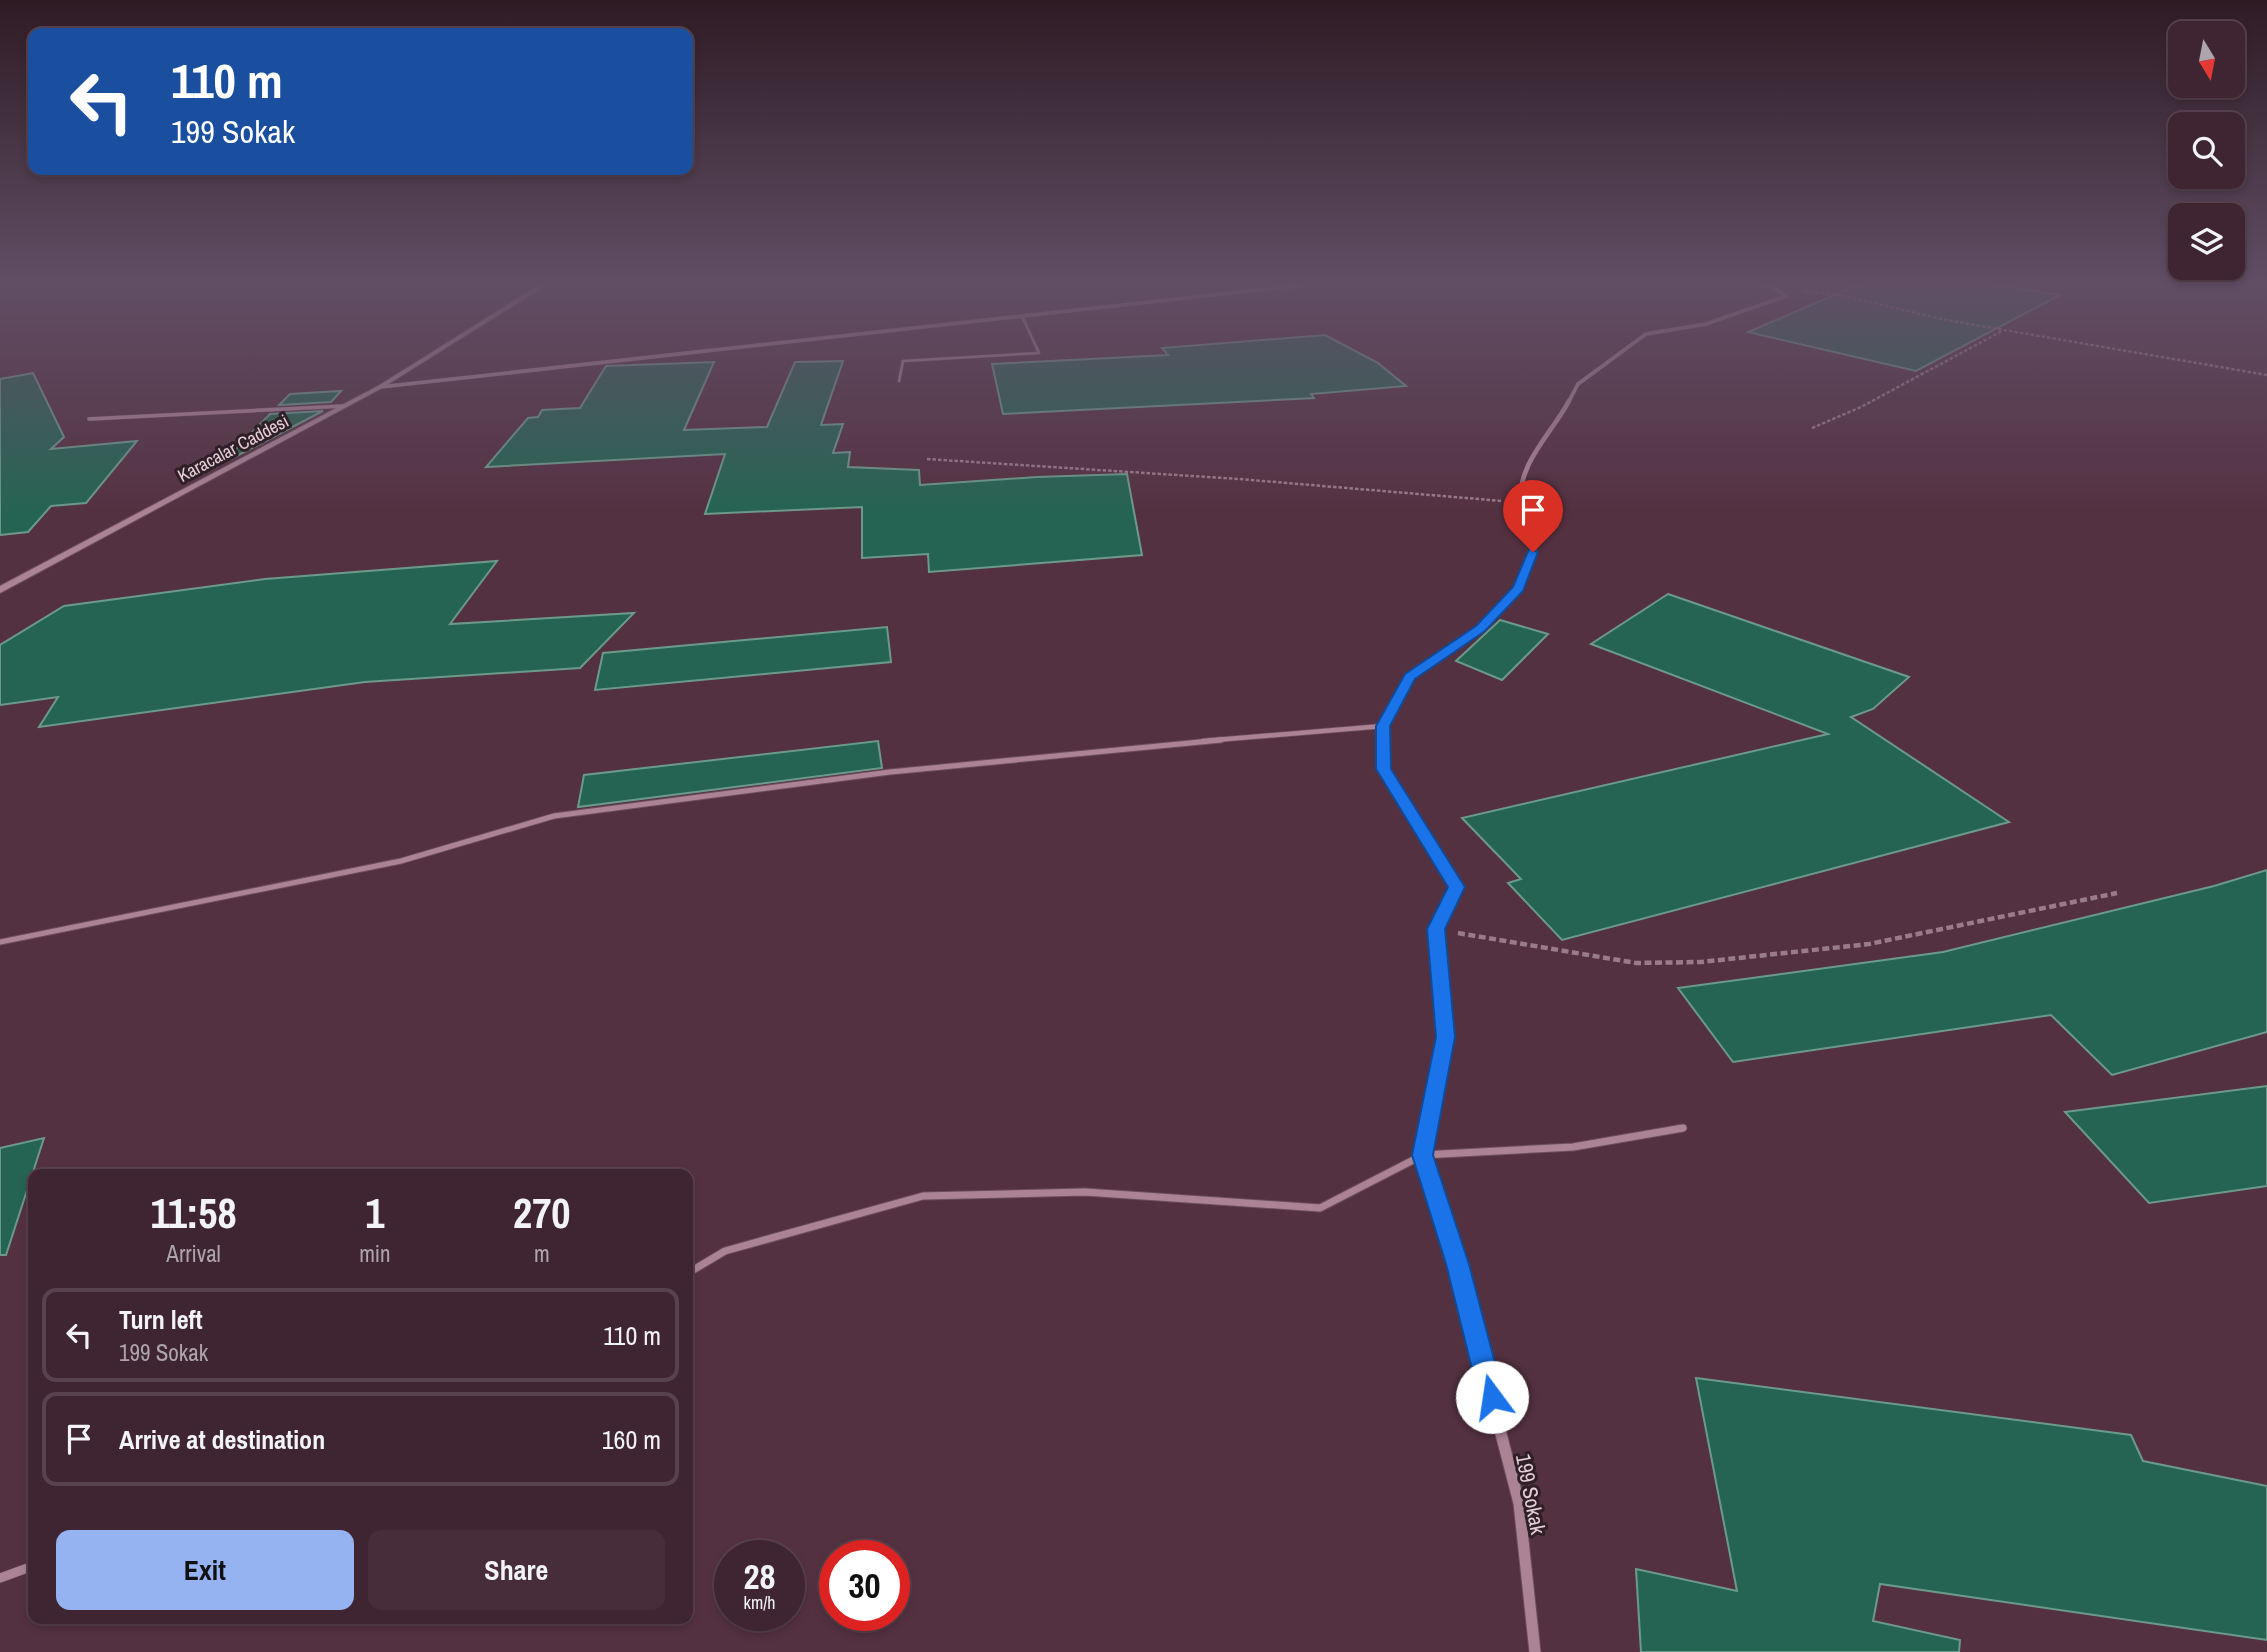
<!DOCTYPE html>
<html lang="en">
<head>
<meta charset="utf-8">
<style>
  :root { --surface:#3f2531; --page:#462d39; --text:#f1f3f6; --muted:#ada5ab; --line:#58424d; --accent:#95b2f1 }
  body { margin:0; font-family:"Archivo Narrow",sans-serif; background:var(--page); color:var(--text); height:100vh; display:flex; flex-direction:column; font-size:26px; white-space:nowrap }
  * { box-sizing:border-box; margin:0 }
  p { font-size:23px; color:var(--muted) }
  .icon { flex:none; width:38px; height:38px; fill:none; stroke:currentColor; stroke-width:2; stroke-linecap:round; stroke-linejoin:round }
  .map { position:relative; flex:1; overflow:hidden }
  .drawer { position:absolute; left:28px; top:1169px; width:665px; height:455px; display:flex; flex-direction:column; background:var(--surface); border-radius:14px; box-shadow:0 4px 10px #0003,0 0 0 2px var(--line) }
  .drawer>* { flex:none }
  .banner { position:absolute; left:28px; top:28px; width:665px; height:147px; border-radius:14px; box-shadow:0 4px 10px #0003,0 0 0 2px var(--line); background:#1a4fa0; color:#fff; overflow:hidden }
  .needle { width:46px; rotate:170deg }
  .tools { position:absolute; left:2168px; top:21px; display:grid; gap:14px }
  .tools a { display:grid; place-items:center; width:77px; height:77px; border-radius:14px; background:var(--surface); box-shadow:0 4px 10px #0003,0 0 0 2px var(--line); font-size:35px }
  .speed { position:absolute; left:714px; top:1540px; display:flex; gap:14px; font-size:35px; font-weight:700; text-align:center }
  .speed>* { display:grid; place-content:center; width:91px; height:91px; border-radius:50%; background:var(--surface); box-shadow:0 4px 10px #0003,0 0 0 2px var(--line); line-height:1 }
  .speed small { font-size:18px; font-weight:400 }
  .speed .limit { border:10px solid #d22; background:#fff; color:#111 }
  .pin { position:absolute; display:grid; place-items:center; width:60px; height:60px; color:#fff; margin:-72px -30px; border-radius:50% 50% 50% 0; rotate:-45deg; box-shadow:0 0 7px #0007 }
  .pin .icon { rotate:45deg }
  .me { position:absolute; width:77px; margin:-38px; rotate:346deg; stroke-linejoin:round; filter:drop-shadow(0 0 5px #0008) }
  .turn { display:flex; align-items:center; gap:24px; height:147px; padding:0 28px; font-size:32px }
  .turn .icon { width:91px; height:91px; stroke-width:2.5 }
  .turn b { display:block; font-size:49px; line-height:60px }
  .eta { display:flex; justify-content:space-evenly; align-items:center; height:119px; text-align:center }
  .eta b { font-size:42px; font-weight:700; line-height:49px }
  .primary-button { display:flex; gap:14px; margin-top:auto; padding:14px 28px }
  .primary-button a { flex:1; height:80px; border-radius:14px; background:var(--accent); color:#111; font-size:28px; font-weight:700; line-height:80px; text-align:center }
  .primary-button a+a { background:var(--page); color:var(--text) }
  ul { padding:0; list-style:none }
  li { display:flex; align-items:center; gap:21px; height:94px; margin:0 14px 10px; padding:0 14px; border:4px solid var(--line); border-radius:14px }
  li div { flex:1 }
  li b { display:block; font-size:26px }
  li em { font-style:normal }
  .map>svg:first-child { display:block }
</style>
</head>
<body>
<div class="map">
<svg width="2267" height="1652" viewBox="0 0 2267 1652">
  <rect width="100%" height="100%" fill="#543141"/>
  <!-- building -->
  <path fill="#256452" stroke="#6c9a8a" stroke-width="2" d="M1865,282H1977L2060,295L1916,371L1748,332Z
    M1325,335L1378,363L1406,386L1311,394L1314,398L1003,414L992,364L1168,355L1162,348Z
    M843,361L821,425L843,424L833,453L850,452L848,467L919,470L920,485L1037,477L1127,474L1142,555L929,572L928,554L862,558V507L705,514L725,454L486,467L528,418L538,417L542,410L580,408L606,366L714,362L684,430L767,427L795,362Z
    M33,373L64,437L51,449L137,441L86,503L51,506L28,532L0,535V379Z
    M341,391L331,402L279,405L290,394Z
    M323,411L231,459L229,456L270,414Z
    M497,561L450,624L634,613L580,668L365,682L39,727L58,697L0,705V645L64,606L265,579Z
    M1668,594L1909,677L1873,709L1851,717L2009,822L1562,940L1508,883L1521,879L1462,818L1828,734L1591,644Z
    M1500,620L1548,634L1502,680L1456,661Z
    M887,627L891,662L595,690L603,653Z
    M878,741L882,768L578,807L584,775Z
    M2267,870V1032L2112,1075L2051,1015L1733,1062L1678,988L1943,952L2214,886Z
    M2267,1086V1186L2149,1203L2065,1112Z
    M44,1138L6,1255H0V1148Z
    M1696,1378L2131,1435L2143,1461L2267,1486V1640L1880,1584L1873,1621L1960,1640L1959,1652H1641L1636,1569L1737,1591Z"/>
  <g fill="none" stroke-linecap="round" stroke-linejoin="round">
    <!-- service-far5 casing -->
    <g stroke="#6c4f5c" stroke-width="3.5">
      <path id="service-far5" d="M899,381L903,361L1039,353L1022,316"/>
    </g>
    <!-- service-far4 casing -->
    <g stroke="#6c4f5c" stroke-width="4.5">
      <path id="service-far4" d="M89,419L344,406"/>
    </g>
    <!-- service-far3 casing -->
    <g stroke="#6c4f5c" stroke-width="6">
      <path id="service-far3" d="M1203,741L1383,726"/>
    </g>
    <!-- service-far2 casing -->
    <g stroke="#6c4f5c" stroke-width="7">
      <path id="service-far2" d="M0,942L401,861L554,816L890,772L1221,740"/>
    </g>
    <!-- service-far1 casing -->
    <g stroke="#6c4f5c" stroke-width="9">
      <path id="service-far1" d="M688,1273L725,1251L923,1196L1085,1192L1320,1208L1423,1155L1573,1147L1683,1128"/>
    </g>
    <!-- service casing -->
    <g stroke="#6c4f5c" stroke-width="10">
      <path id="service" d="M0,1578L33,1566"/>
    </g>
    <!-- minor-far5 casing -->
    <g stroke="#6c4f5c" stroke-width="4.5">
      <path id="minor-far5" d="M380,387L1331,282
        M1568,403L1578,384L1646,334L1706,324L1786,296L1772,287L1752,282"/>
    </g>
    <!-- minor-far4 casing -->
    <g stroke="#6c4f5c" stroke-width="5">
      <path id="minor-far4" d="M1533,553C1530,537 1522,520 1521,504C1516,465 1552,433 1569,401"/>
    </g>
    <!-- minor-far3 casing -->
    <g stroke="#6c4f5c" stroke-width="8">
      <path id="minor-far3" d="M1383,741V726L1410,677L1481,629L1519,588L1533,551"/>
    </g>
    <!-- minor-far2 casing -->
    <g stroke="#6c4f5c" stroke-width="9">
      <path id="minor-far2" d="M1383,740V769L1457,887L1436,929L1441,979"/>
    </g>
    <!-- minor-far1 casing -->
    <g stroke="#6c4f5c" stroke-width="10">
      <path id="minor-far1" d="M1440,977L1446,1037L1423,1155L1460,1277"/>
    </g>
    <!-- minor casing -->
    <g stroke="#6c4f5c" stroke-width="13">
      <path id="minor" d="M1460,1276L1519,1503L1535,1652"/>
    </g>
    <!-- tertiary casing -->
    <g stroke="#6c4f5c" stroke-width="2">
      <path id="tertiary" d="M544,282H551L382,388L0,593V586L378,386Z"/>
    </g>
    <!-- path-far1 -->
    <path stroke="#9a7c89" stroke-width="2.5" stroke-dasharray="3.5 2" stroke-linecap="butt" d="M1804,291L1840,295L1946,320L2267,375
      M1812,428L1861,407L2002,331
      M927,459L1239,479L1502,501"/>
    <!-- path -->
    <path stroke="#9a7c89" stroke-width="4.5" stroke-dasharray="7 3.5" stroke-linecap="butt" d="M1458,933L1636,963L1701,962L1869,944L2117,893"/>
    <!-- service-far5 -->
    <use href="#service-far5" stroke="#ac8395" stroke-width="2.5"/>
    <!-- service-far4 -->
    <use href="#service-far4" stroke="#ac8395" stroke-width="3.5"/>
    <!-- service-far3 -->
    <use href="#service-far3" stroke="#ac8395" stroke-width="4.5"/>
    <!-- service-far2 -->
    <use href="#service-far2" stroke="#ac8395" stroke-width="5"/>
    <!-- service-far1 -->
    <use href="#service-far1" stroke="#ac8395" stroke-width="7"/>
    <!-- service -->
    <use href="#service" stroke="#ac8395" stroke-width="9"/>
    <!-- minor-far5 -->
    <use href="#minor-far5" stroke="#ac8395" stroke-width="3.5"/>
    <!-- minor-far4 -->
    <use href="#minor-far4" stroke="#ac8395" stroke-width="4.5"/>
    <!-- minor-far3 -->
    <use href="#minor-far3" stroke="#ac8395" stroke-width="6"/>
    <!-- minor-far2 -->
    <use href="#minor-far2" stroke="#ac8395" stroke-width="7"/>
    <!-- minor-far1 -->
    <use href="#minor-far1" stroke="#ac8395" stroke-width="9"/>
    <!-- minor -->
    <use href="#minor" stroke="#ac8395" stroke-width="11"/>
    <!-- tertiary -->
    <use href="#tertiary" fill="#ac8395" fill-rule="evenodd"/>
  </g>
  <!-- sky -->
  <linearGradient id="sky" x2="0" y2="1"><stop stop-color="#2e1b24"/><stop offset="0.55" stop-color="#614e65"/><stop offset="1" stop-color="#614e65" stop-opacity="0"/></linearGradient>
  <rect width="2267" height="514" fill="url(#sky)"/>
  <!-- route -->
  <path fill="#1a73e8" stroke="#114b97" stroke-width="2" d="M1529,549L1538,552L1523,591L1485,631L1415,679L1390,726L1391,769L1465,887L1445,929L1455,1037L1433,1155L1469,1264L1504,1397L1500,1405L1492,1408L1483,1405L1479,1397L1446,1264L1412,1155L1436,1037L1427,929L1448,887L1376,769V726L1405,674L1476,626L1513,587Z"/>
  <g text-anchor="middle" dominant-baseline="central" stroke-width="6" stroke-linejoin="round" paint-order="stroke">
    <!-- far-street labels -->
    <g font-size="18" fill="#e5ced7" stroke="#2f1f26">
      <text transform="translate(233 448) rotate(-28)">Karacalar Caddesi</text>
    </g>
    <!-- street labels -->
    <g font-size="21" fill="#e5ced7" stroke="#2f1f26">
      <text transform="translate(1531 1494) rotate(79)">199 Sokak</text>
    </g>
  </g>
</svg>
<div class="tools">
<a><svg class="needle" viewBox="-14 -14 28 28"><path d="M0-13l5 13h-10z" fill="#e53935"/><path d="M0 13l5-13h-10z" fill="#ada5ab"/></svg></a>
<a><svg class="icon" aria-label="search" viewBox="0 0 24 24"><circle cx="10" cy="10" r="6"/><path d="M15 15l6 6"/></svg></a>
<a><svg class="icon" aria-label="layers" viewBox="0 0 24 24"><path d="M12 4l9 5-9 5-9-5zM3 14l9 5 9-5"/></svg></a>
</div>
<div class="speed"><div>28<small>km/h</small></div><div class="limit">30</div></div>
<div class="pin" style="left:1533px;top:552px;background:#d93025"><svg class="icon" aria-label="arrive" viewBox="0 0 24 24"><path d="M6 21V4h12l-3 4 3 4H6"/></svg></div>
<svg class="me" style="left:1492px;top:1397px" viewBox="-20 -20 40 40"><circle r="19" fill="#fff"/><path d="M0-13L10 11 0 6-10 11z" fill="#1a73e8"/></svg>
<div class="banner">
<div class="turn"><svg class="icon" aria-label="left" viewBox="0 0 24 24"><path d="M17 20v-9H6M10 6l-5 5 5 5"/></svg><div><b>110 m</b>199 Sokak</div></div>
</div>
<section class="drawer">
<div class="eta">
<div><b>11:58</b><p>Arrival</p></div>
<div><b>1</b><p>min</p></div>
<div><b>270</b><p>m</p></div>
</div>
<ul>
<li><svg class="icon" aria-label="left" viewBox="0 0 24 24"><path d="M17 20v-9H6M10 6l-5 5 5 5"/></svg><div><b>Turn left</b><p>199 Sokak</p></div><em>110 m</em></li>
<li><svg class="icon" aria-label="arrive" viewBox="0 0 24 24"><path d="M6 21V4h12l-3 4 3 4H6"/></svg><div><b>Arrive at destination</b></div><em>160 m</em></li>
</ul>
<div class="primary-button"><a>Exit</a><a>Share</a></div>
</section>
</div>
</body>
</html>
